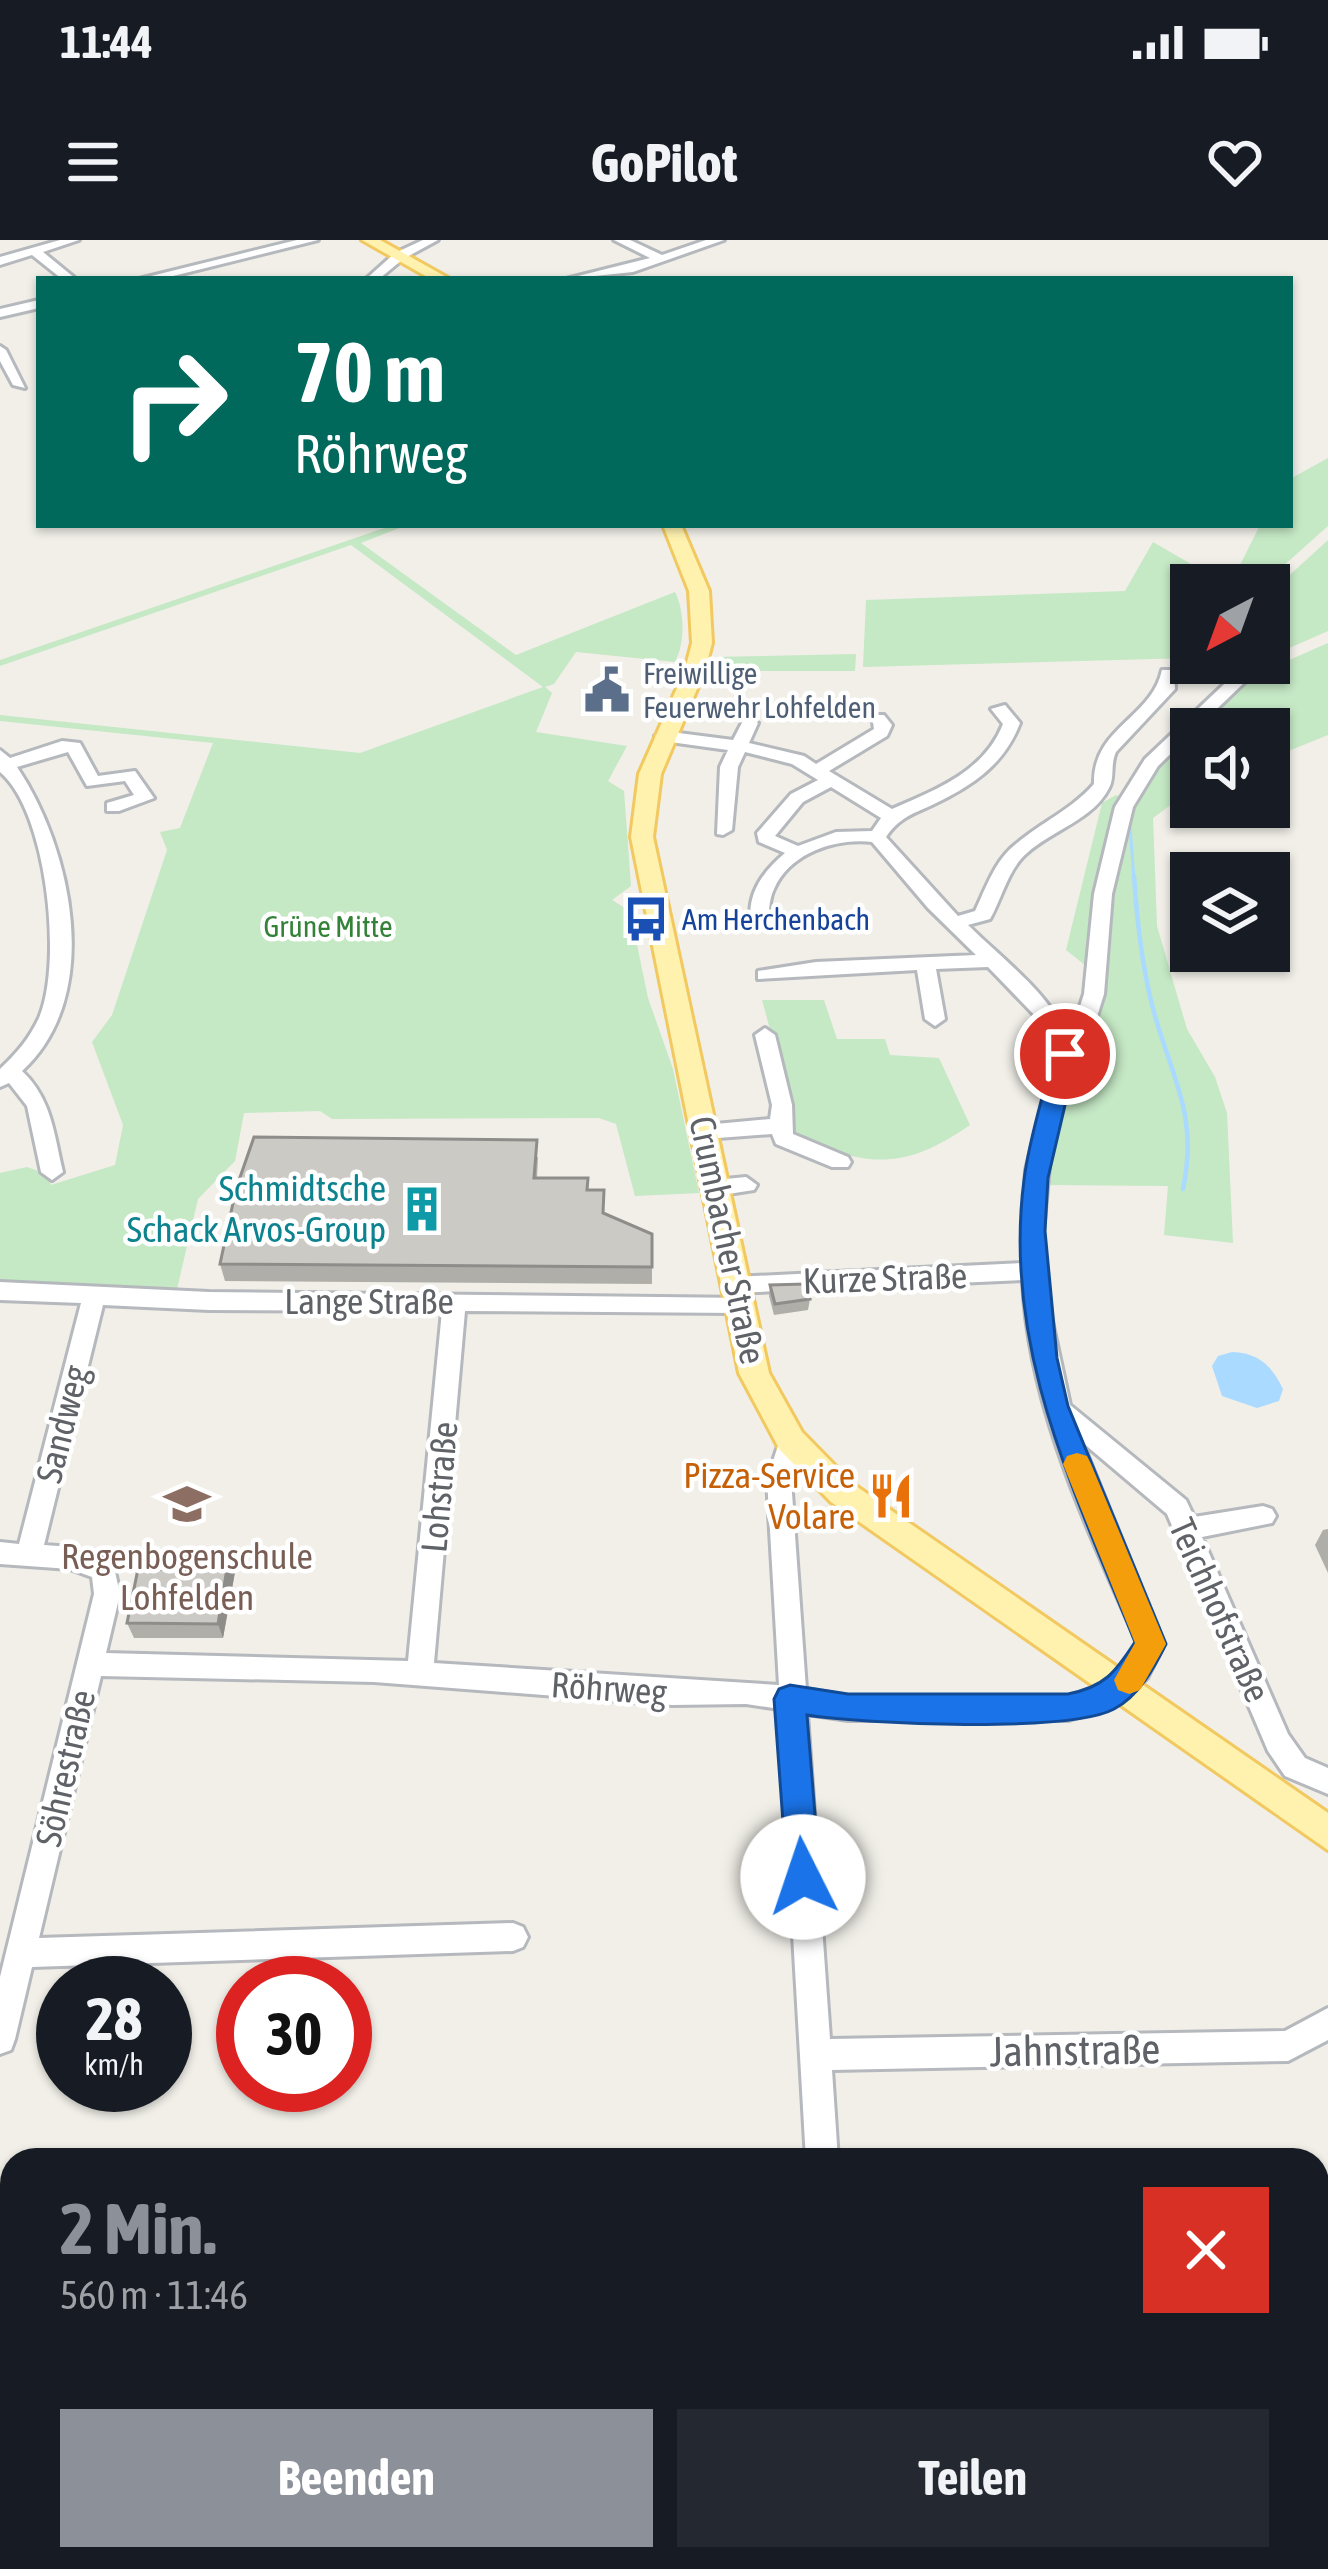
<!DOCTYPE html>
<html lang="de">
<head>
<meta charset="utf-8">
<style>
  :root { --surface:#171b24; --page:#242831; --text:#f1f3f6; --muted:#9ea1a6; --accent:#8c9099 }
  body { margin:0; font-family:"Asap Condensed",sans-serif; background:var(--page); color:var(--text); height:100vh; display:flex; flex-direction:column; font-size:45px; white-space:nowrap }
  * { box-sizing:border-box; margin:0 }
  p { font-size:39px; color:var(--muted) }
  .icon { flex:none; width:66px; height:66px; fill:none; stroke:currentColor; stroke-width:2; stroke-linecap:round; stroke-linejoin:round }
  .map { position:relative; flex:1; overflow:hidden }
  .details { position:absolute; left:0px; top:1908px; width:1329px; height:423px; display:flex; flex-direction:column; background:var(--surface); border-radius:36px 36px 0 0; box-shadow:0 3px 9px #0004 }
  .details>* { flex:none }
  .top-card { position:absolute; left:36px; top:36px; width:1257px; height:252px; border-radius:0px; box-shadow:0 3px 9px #0004; background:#00695c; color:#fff; overflow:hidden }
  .needle { width:78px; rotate:221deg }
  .fabs { position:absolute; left:1170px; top:324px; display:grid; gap:24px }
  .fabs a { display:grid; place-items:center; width:120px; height:120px; border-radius:0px; background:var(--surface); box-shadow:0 3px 9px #0004; font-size:60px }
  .speed { position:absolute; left:36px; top:1716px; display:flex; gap:24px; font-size:60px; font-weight:700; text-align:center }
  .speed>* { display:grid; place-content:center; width:156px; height:156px; border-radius:50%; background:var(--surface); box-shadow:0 3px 9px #0004; line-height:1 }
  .speed small { font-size:30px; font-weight:400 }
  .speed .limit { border:18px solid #d22; background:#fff; color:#111 }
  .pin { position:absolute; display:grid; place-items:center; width:102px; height:102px; color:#fff; margin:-51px; border:6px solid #fff; border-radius:50%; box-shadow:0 3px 12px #0007 }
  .me { position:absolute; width:132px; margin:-66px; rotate:356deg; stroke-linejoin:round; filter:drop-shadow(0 0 9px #0008) }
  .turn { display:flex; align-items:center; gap:42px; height:252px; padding:0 60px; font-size:54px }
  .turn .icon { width:156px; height:156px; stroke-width:2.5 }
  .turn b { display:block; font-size:84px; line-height:102px }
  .round { display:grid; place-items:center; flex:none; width:126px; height:126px; border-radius:0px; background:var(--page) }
  .head { display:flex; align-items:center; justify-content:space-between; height:204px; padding:0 60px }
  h1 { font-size:72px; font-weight:700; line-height:90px; color:var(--accent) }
  .button { display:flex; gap:24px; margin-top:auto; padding:24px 60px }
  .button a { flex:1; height:138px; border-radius:0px; background:var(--accent); color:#fff; font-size:48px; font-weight:700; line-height:138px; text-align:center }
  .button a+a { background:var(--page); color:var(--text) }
  .status { display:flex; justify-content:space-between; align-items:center; height:84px; padding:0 60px; background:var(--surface); direction:ltr }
  .status svg { height:33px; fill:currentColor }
  header { display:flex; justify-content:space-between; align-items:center; height:156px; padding:0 60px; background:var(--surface); font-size:54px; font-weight:700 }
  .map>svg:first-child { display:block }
</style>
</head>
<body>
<div class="status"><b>11:44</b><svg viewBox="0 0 49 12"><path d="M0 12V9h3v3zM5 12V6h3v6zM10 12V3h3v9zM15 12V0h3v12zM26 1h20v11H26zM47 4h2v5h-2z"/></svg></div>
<header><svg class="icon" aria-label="menu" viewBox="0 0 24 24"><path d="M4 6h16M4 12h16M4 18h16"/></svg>GoPilot<svg class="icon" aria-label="heart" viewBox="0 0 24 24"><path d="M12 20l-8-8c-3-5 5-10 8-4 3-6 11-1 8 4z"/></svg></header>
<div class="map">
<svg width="1328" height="2329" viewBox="0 0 1328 2329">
  <rect width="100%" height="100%" fill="#f1efe8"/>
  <!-- green -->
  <path fill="#c5e8c5" d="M1328,218V286L1262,345H1230L1260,285H1290V239Z
    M393,285H407L361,303L516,415L675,352C685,372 685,403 675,422L576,412L554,444L545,447L552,453L536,492L627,506L608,541L624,551L631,646L612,660L630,671L648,758L673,829L699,953L635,956L616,884L599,878L332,879L320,871L244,873L235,921L198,959L177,1049L0,1042V933L27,927L47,934L51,945L115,925L123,885L92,802L112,775L167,610L160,592L180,588L213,503L0,481V475L360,513L543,447L351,305L0,426V420Z
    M1328,300V391L1269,417V354Z
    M1153,302L1222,342L1191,345V418L863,427L866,360L1125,351Z
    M1328,403V495L1269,519V489H1198L1248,438Z
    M856,414L855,431H717L713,417Z
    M1191,496V550L1153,578L1157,686L1187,789L1215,837L1227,873L1233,1003L1164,995L1168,946L1049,945L1054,896L1091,807L1100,737L1066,710L1102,563L1116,555L1134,562L1149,536Z
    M762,760H824L837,799H885L890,815L939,818L970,885C902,932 868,926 793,897L795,881Z
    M72,2319H363V2327L71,2329Z"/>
  <!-- water -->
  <path fill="#aadaff" d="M1232,1112C1259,1113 1272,1126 1283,1149L1279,1161L1257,1168L1222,1156L1212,1126L1218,1116Z"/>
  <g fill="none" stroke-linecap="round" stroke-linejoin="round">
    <!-- stream-far1 -->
    <path stroke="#aadaff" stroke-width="3" d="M1130,587L1134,639"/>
    <!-- stream -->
    <path stroke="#aadaff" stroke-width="4.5" d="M1134,636C1137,683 1142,730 1155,776C1174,842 1198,877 1183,949"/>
    <!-- minor casing -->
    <g stroke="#b5b8bc" stroke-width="6">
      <path id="minor" d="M60,0H79L43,12L76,39H62L32,15L0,25V17Z
        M297,0H318L161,39H139Z
        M423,0H438L403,19L379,39H366L395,13Z
        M614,0H630L662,15L706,0H724L633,32L566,39L650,18Z
        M39,60V68L0,77V69Z
        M0,106L6,110L25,148L13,145L0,121Z
        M1253,423L1268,426L1250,437L1196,489H1191V494L1158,526L1133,567L1112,654L1104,754L1089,802L1075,817L1050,915L1043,992L1046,1054L1070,1165L1186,1260L1194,1277L1263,1266L1272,1269L1276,1276L1272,1283L1202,1297L1288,1494L1305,1518L1328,1528V1554L1285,1536L1268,1511L1167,1274L1082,1202L1164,1404L1147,1438L1129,1456L1105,1469L1068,1480H848L807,1474L830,1799L1285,1791L1328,1768V1800L1288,1821L832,1830L838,1920H806L780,1469L746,1464L672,1465L374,1442L101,1436L39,1698L513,1683L523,1687L528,1697L523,1707L513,1711L32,1727L15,1799L11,1810L0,1814V1737L94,1354L92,1337L70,1329L0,1324V1302L19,1304L81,1063L0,1060V1042L209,1052L746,1058L749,1064L738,1073L465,1071L434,1423L779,1445L767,1239L782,1194H800L803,1201L791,1239L806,1449L848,1456H1068C1100,1448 1124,1434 1138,1404C1088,1289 1028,1167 1023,1040L734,1053L723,1045L734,1037L1022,1023L1026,930L1055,814L1043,784L988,727L936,729L945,779L935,786L925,779L917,730L758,739V731L816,722L976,715L928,668L872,602C835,598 790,613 774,649C768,661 770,674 766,686H752C745,657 762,632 785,613L759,602L757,593L791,554L818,540L792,524L745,512L738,527L732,590L723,595L717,594L720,527L728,510L663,501L655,496L663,491L733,500L744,479L750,478L758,483L749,503L804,516L816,524L874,489L872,475H884L892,485L887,496L829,531L892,569C937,549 984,532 1003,484L991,469L1005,465L1020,483C1004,525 972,546 932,565C912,574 899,578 886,597L958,676L975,671C986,648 995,620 1016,604C1042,582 1071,570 1094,544C1092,488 1152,478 1162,430H1174L1175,449L1116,512C1110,525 1115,537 1109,548C1093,580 1052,590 1027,613C1008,629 1002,658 990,679L968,685C1003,720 1050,753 1069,800L1084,754L1094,654L1115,567L1145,519L1238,431ZM831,547L881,578L872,591L836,592L798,606L775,596L803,562ZM103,1065L209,1070L442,1071L408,1421L106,1413L120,1354L113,1323L72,1307L44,1305Z
        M62,501L80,503L98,536L135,531L154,558L119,571H107V563L134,555L125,541L87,546L68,512L17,527C72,609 104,756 22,831C52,859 54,895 63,932L52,940L41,932L27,866L9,843L0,847V829C17,813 29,799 39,778C63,722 47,571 0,532V510L10,518Z
        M765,788L775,795L792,865L793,894L848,917L851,922L848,927H832L776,904L772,894L705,899L694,892L705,885L770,879L772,865L755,795Z
        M746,937L757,945L754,950L715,956L704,948L715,940Z
        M0,2034H12V2068H0Z
        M826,2319H862L863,2329H827Z"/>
    </g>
    <!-- major casing -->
    <g stroke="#f2c960" stroke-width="6">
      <path id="major" d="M362,0H380L450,39H431Z
        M663,285H681L709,351L712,403L705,430L661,534L653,597L769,1133L802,1192L853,1244L1328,1573V1610L831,1262L780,1210L739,1133L631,597L639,534L685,430L692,403L689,351Z"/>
    </g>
    <!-- minor -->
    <use href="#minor" fill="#fff" fill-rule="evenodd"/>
    <!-- major -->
    <use href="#major" fill="#fff2af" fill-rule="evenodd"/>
  </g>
  <!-- wall -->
  <path fill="#afaea9" d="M538,917L537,938H588V950L604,974L652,994V1044L225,1041L220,1024Z
    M770,1045L810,1059L808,1070L774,1075L769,1056Z
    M1328,1289V1333L1315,1305L1323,1290Z
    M202,1330L235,1332L223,1398H134L127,1383Z"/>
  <!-- shaded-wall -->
  <path fill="#8f8d8a" d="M229,1316L235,1332L223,1398L218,1384Z"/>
  <!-- building -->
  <path fill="#cccac5" stroke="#8f8d8a" stroke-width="3" d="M254,897L537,900L534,938H588L587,950H604L603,973L652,994V1027L220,1024L236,949Z
    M805,1044L810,1059L775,1064L770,1045Z
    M204,1316H229L218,1384L127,1383L138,1329L202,1330Z"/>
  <!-- route -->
  <path fill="#1a73e8" stroke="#114b97" stroke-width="3" d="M1065,806L1077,814L1048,938L1045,991L1057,1118L1068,1166L1166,1404C1154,1428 1139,1456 1114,1469C1070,1493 862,1484 807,1475L820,1637L815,1648L803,1652L791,1648L787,1637L774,1459L779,1449L790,1445L848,1454H1068C1104,1447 1115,1433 1135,1402C1075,1252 1002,1108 1024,940C1029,898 1044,855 1053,814Z"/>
  <!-- slow -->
  <path fill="#f59e0b" d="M1077,1213L1087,1216L1091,1224L1166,1404L1140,1450L1129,1454L1118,1450L1114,1440L1135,1403L1063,1224L1067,1216Z"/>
  <!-- icons -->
  <defs>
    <g id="civic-bare" transform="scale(3.6)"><path d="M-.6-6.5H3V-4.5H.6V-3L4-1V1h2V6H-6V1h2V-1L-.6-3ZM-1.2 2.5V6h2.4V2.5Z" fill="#5c6f8a" stroke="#fff" stroke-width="2.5" paint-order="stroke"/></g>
    <g id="bus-bare" transform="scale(3.6)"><path d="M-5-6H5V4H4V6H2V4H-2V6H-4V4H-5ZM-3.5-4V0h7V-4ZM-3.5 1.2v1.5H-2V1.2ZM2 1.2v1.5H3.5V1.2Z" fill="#1a4fb4" stroke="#fff" stroke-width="2.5" paint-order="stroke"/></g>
    <g id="building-bare" transform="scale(3.6)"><path d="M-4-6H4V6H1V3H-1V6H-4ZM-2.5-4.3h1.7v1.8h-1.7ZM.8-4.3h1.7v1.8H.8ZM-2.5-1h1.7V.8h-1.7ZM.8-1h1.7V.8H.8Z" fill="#0f9aa8" stroke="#fff" stroke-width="2.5" paint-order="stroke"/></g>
    <g id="restaurant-bare" transform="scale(3.6)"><path d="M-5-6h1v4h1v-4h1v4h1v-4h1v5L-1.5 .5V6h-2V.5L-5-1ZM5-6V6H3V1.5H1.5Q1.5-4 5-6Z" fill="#e8710a" stroke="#fff" stroke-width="2.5" paint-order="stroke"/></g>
    <g id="school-bare" transform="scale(3.6)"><path d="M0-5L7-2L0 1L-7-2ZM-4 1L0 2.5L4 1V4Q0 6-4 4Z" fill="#8d6e63" stroke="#fff" stroke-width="2.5" paint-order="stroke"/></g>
  </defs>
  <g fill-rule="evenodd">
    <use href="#civic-bare" x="607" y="450"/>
    <use href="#bus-bare" x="646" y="679"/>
    <use href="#building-bare" x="422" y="969"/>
    <use href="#restaurant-bare" x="891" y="1256"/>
    <use href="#school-bare" x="187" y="1264"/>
  </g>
  <g text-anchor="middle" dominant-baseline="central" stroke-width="9" stroke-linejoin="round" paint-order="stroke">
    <!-- far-service labels -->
    <g font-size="30" fill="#4e5e75" stroke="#fff" text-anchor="start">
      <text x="643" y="433">Freiwillige<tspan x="643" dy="34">Feuerwehr Lohfelden</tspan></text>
    </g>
    <!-- far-transit labels -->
    <g font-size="30" fill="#164399" stroke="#fff" text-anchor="start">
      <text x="682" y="679">Am Herchenbach</text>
    </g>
    <!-- far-park labels -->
    <g font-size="30" fill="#348238" stroke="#fff">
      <text x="328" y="686">Grüne Mitte</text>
    </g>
    <!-- culture labels -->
    <g font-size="36" fill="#0d838f" stroke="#fff" text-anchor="end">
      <text x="386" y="948">Schmidtsche<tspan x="386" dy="41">Schack Arvos-Group</tspan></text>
    </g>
    <!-- street labels -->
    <g font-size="36" fill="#5f6368" stroke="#fff">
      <text transform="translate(728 1000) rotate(78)">Crumbacher Straße</text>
      <text transform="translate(885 1038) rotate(-2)">Kurze Straße</text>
      <text x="369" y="1061">Lange Straße</text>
      <text transform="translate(62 1184) rotate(-76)">Sandweg</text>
      <text transform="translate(439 1247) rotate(-85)">Lohstraße</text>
      <text transform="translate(1220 1370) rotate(66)">Teichhofstraße</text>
      <text transform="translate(609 1448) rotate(4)">Röhrweg</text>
      <text transform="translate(65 1528) rotate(-77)">Söhrestraße</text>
    </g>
    <!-- food labels -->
    <g font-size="36" fill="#c56008" stroke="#fff" text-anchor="end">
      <text x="855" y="1235">Pizza-Service<tspan x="855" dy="41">Volare</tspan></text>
    </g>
    <!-- education labels -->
    <g font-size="36" fill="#785e54" stroke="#fff">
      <text x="187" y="1316">Regenbogenschule<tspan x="187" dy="41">Lohfelden</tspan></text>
    </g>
    <!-- near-street labels -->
    <g font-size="42" fill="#5f6368" stroke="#fff">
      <text transform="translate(1075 1810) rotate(-1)">Jahnstraße</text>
    </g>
  </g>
</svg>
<div class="fabs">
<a><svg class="needle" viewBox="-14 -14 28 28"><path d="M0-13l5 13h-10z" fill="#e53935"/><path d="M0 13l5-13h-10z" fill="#9ea1a6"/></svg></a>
<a><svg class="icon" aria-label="sound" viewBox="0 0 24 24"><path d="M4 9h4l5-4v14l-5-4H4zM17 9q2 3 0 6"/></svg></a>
<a><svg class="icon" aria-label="layers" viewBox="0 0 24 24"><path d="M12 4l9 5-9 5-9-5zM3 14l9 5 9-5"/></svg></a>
</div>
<div class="speed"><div>28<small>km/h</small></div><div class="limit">30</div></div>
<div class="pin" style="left:1065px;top:814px;background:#d93025"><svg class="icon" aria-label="arrive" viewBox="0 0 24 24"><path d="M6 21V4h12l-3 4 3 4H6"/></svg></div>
<svg class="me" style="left:803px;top:1637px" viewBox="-20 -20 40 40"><circle r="19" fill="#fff"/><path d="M0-13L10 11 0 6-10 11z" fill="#1a73e8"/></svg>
<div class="top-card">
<div class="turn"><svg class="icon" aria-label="right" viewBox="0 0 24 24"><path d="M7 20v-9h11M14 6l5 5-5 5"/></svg><div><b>70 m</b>Röhrweg</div></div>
</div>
<section class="details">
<div class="head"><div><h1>2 Min.</h1><p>560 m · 11:46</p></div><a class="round" style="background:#d93025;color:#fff"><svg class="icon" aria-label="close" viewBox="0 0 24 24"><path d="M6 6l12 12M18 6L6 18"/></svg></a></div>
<div class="button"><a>Beenden</a><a>Teilen</a></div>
</section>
</div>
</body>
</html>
